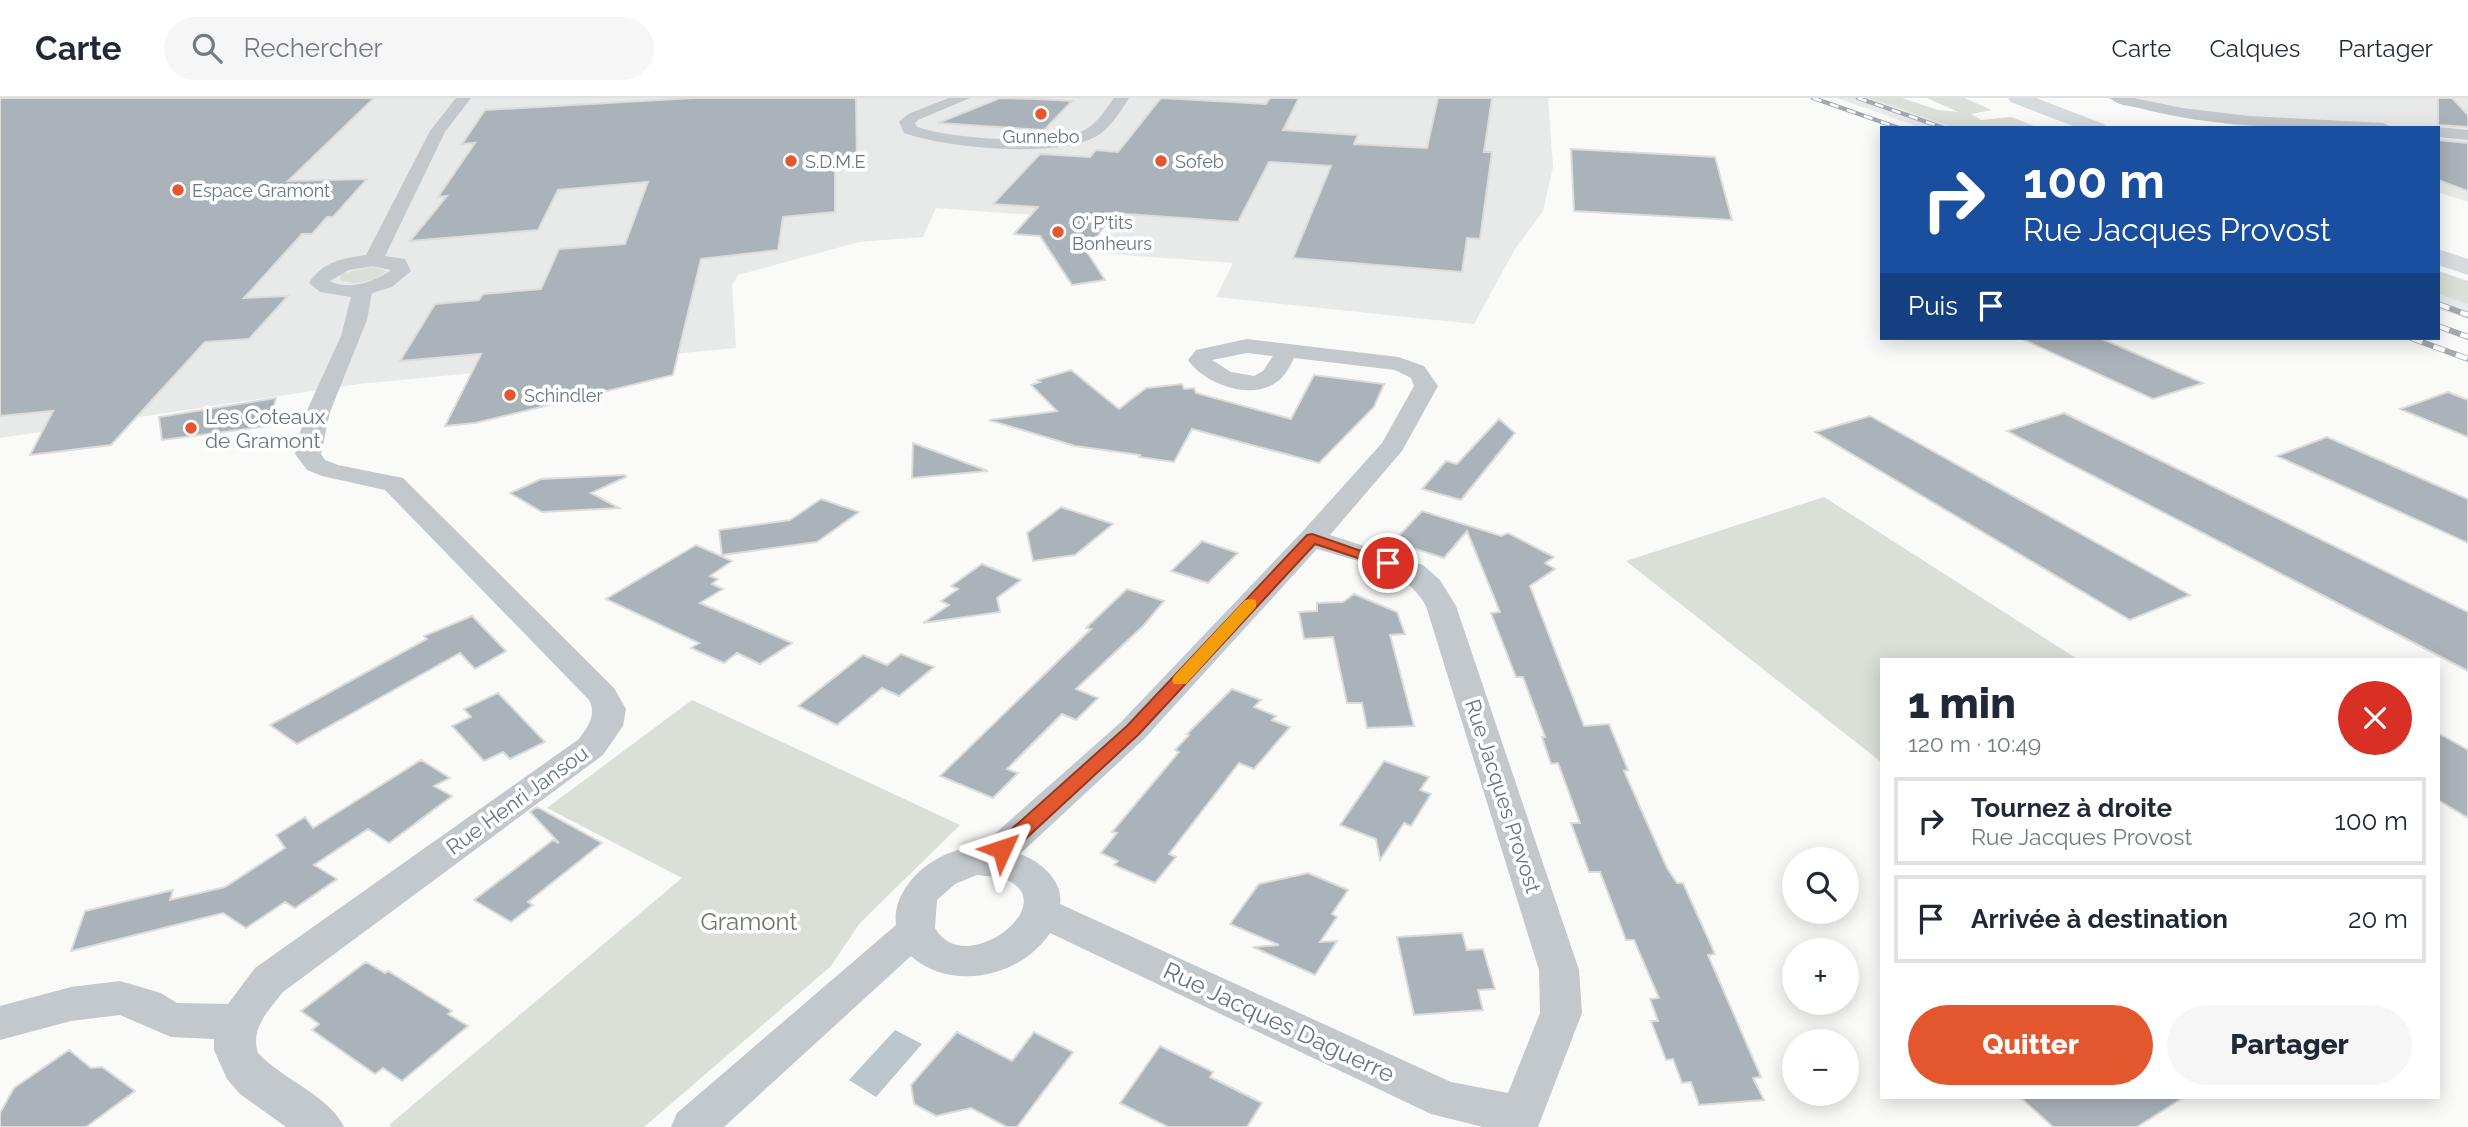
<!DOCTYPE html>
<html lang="fr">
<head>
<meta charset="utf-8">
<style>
  :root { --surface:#fff; --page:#f6f6f7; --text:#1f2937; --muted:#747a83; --line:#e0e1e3; --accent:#e4572e }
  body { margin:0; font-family:Raleway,sans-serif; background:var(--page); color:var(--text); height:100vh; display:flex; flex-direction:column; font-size:26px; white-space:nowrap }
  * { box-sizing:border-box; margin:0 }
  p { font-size:23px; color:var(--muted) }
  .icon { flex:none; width:38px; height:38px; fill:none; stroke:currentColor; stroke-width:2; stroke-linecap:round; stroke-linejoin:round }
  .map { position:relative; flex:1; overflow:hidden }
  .panel { position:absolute; left:1880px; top:560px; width:560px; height:441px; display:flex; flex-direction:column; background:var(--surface); border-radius:0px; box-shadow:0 4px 18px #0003 }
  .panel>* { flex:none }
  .banner { position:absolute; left:1880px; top:28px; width:560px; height:214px; border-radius:0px; box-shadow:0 4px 18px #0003; background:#1a4fa0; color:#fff; overflow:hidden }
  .buttons { position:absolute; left:1782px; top:749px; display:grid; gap:14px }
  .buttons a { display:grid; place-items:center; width:77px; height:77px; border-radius:50%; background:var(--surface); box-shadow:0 4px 18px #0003; font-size:35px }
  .pin { position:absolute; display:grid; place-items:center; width:60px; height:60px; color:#fff; margin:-30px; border:4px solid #fff; border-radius:50%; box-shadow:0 2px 7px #0007 }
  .me { position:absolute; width:77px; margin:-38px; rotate:48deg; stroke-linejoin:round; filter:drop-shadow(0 0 5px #0008) }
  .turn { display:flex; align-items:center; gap:24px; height:147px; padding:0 28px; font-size:32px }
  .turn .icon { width:91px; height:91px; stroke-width:2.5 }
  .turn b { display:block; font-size:49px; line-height:60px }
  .then { display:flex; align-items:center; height:66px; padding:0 28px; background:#0003; gap:14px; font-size:26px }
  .round { display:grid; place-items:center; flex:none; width:74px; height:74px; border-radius:37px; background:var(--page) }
  .headline { display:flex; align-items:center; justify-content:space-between; height:119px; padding:0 28px }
  h1 { font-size:42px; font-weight:800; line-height:52px }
  .button { display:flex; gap:14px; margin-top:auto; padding:14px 28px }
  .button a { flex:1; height:80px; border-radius:42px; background:var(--accent); color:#fff; font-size:28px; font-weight:800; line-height:80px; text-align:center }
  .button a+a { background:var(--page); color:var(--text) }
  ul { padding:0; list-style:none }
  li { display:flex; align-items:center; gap:21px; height:88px; margin:0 14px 10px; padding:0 14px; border:4px solid var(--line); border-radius:0px }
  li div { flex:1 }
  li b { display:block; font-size:26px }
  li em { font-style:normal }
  header { display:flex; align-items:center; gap:42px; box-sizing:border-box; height:98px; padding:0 35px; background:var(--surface); border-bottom:2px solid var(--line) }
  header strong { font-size:33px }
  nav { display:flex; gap:38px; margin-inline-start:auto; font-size:24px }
  .search { width:490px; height:63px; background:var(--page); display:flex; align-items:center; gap:18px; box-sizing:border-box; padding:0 24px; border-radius:38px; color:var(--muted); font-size:26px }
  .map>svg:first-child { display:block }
</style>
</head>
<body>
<header>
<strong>Carte</strong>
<div class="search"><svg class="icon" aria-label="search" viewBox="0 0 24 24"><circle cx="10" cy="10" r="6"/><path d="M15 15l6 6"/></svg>Rechercher</div>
<nav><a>Carte</a><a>Calques</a><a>Partager</a></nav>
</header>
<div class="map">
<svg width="2468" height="1029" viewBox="0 0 2468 1029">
  <rect width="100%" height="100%" fill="#fafaf8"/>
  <!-- built -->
  <path fill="#e8e9e9" d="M0,0H1548L1553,69L1543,113L1515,151L1474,226L1216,199L1233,165L1097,155L1116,123L936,110L923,139L859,144L738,177L732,187L736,250L359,286L0,340Z
    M1837,0H1869L1956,30H1922Z
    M2106,0H2468V104L2438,94V30H2251L2169,16Z
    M2438,196L2468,206V221L2438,211Z"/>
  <!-- green -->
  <path fill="#dadfd7" d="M1869,0H1902L1938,12L1958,14L1927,0H1964L1992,12L1971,16L1981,22L2011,19L2039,30H1956Z
    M374,168L386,173C375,184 355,188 340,182L342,176Z
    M2438,173L2468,183V206L2438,196Z
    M1824,399L2079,562H1881V664L1626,463Z
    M692,602L960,727L860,825L831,868L644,1029H392L389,1027L682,780L547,710Z"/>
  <!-- water -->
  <path fill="#bbc7cb" d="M895,932L922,946L876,999L849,982Z"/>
  <!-- building -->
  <path fill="#aab3b9" stroke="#dcdcda" stroke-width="2" d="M0,0H374L288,83L367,81L333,119H327L312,136H302L244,200L288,198L249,241L205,244L111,347L30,357L53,313L0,318Z
    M694,0H856L857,68L835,70V114L783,119L778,152L701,161L673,277L475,325L445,328L481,256L400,263L435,206L479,202L483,196L541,191L559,151L625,146L648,84L558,92L538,132L410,143L447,98L438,99L475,45L462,46L485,12Z
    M1000,0L1037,1L1072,3L1044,32L938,25Z
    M1161,0L1266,6L1270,0H1299L1283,32L1358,37L1354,46L1427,50L1438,0H1492L1484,54H1492L1480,141L1467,140L1462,174L1293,160L1331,68L1269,64L1238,124L1113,115L1087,154L1105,182L1072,187L1040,138L1014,136L1038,109L993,106L1040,56L1090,59L1096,52L1118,54Z
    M2438,0H2452L2468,17V29L2438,27Z
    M2438,42L2468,45V93L2438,82Z
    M1571,51L1715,59L1732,122L1574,113Z
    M2020,240H2100L2203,285L2153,301Z
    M1071,272L1119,311L1146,290L1182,286L1184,291L1194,290L1196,295L1291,321L1314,277L1384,286L1374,309L1319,365L1192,331L1174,364L1139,359L1140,357L1075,348L989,322L1057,313L1031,287L1040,284L1037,282Z
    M2448,294L2468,302V339L2400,311Z
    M276,300L269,328L162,342L159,319Z
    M2064,315L2468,514V573L2007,333Z
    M1870,318L2190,497L2130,522L1815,334Z
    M1499,321L1515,335L1461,402L1422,391L1446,363L1457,366Z
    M2327,339L2468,401V445L2277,358Z
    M913,345L988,373L912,380Z
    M625,377L626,379L591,395L619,410L542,414L510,395L541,381Z
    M821,401L859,414L817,444L722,457L719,432L790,422Z
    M1061,409L1113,426L1075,457L1033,463L1027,435Z
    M1422,413L1501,438L1508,435L1554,459L1545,465L1555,471L1530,488L1584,628L1609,626L1628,672L1624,673L1667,770L1677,785H1683L1715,856L1708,857L1761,979L1753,980L1764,1002L1699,1007L1691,984L1682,985L1673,961L1666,962L1651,923H1658L1650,901L1659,900L1634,842H1626L1600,774H1589L1571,725H1580L1558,665L1551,666L1542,639H1545L1523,579H1516L1491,515L1500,514L1467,433L1444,460L1393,444Z
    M1202,443L1238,455L1208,485L1171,473Z
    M696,447L732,463L710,478L718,481L712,486L723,491L700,505L792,545L760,566L737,555L724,565L691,550L699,545L606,501Z
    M982,466L1021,482L997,500L1000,514L923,525L949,507L941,503L958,491L951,488Z
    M1127,491L1164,503L1144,527L1076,591L1098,600L1076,622L1062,616L1007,671L1018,675L993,700L940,678L1091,531L1086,530Z
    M1354,496L1397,514L1405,536L1390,537L1414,628L1367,630L1362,605H1347L1333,539L1304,541L1299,514L1317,513V505L1343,504Z
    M472,518L506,553L475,571L460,555L297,646L270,627L427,541L424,538Z
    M901,556L934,569L899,598L882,590L837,627L798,608L863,557L887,567Z
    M1232,591L1261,602L1254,609L1276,618L1272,622L1290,629L1254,671L1239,665L1169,756L1176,759L1155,785L1114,767L1118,763L1101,755L1117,735L1112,734L1179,654L1175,652L1189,637L1187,636Z
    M498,595L545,644L510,661L503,654L484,663L452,628L471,619L464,611Z
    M2438,635L2468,652V720L2438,702Z
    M421,662L450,680L434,688L452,698L389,745L368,731L314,767L337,781L295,810L285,804L246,830L223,815L71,853L85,813L173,792L170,802L225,789L285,750L276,737L305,719L313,730Z
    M1384,663L1429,679L1420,692L1431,696L1411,728L1404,725L1380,762L1376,741L1340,727Z
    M537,709L602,745L528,804L533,807L511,824L474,802L553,742L559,745L530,714Z
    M1308,775L1348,792L1332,816L1337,819L1320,844L1337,843L1315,877L1253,849L1279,847L1230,826L1259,786Z
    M1462,835L1467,852L1483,851L1495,891L1478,892L1483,912L1414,917L1397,839Z
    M366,864L385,875L388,873L452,913L448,916L468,928L402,983L383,970L375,976L312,932L319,926L301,913Z
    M957,934L1012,963L1034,934L1073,954L1017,1029H1007L971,1010L936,1018L914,1006L911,987Z
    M1160,948L1213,974L1210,979L1262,1005L1247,1029H1168L1120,1005Z
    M69,952L91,970L102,969L135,993L86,1029H0V1015L14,990Z
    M2020,999H2184L2137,1029H2053Z"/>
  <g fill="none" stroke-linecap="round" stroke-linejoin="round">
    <!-- minor -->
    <path fill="#c3c8cc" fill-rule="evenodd" d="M456,0H471L445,34L385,158L405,161L411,173L392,189L372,195L367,222L330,314L321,356L325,362L338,367L403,380L614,590L626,611L623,628L603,657L283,894C269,912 250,930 258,955C282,981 331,999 344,1029H286L240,996L227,981L214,952V941L171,939L120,917L71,923L0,942V908L71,889L120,883L161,895L177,905L228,906L255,870L579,641C588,628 597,617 589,602L385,392L322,378L307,372L295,356L304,319L341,238L351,199L320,194L309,185C322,164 343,160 366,157L430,33ZM373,168L391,172C375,184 348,193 330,183L349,172Z
      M949,0H970L918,22L915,25L917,29C951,41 1046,47 1080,34C1095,29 1105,12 1114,0H1129C1120,14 1109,33 1093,40C1053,60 946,50 904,35L899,24L908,16Z
      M2110,0H2134L2182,10L2249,18L2384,25L2392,30C2307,30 2222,32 2139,10C2130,8 2116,7 2110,0Z
      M2438,29L2468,32V42L2438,39Z
      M1247,241L1398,259L1424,268L1438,288L1402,353L1330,437L1423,467L1440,482L1456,508L1579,872L1582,915L1538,1029H1483L1431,1016L1050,835C1022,878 952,895 911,858L724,1029H671L677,1015L896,827C891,784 944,745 984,750L989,741L1121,624L1302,434L1382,345L1414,288L1411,280L1395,272L1294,260C1290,268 1285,278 1278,283C1253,304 1204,286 1188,262L1196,252ZM1247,255L1273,258L1263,273L1254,278L1231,274L1212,262ZM1317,451C1357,464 1405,469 1426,508L1539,872L1540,915L1508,995L1451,984L1060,806C1064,783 1039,762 1020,756L1145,640ZM977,777C985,778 996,778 1004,781C1066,804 965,883 935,830L937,802L955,786Z"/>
    <!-- motorway -->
    <path fill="#d6dbdf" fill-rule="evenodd" d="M2008,0H2036L2104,26L2107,30H2078L2011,4Z
      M2438,151L2468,161V177L2438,167Z"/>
    <!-- rail-far1 casing -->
    <g stroke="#a2aab0" stroke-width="4.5">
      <path id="rail-far1" d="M1813,0L1899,30
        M1858,0L1944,30"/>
    </g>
    <!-- rail casing -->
    <g stroke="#a2aab0" stroke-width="6">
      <path id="rail" d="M2438,206L2468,217
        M2438,228L2468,239
        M2411,240L2468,261"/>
    </g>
    <!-- rail-far1 -->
    <use href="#rail-far1" stroke="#fff" stroke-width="2.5" stroke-dasharray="9" stroke-linecap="butt"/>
    <!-- rail -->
    <use href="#rail" stroke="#fff" stroke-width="4.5" stroke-dasharray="12" stroke-linecap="butt"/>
  </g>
  <!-- route -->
  <path fill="#e4572e" stroke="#94391e" stroke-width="2" d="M1312,436L1396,465L1388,470L1315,446L1139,636L1009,756H995L992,751L995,746L1127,628L1307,437Z"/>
  <!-- slow -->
  <path fill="#f59e0b" d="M1251,501L1256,502V509L1186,586H1174L1172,582L1174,578L1245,502Z"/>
  <!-- markers -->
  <g fill="#e4572e" stroke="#fff" stroke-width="2.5">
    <circle cx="1041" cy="16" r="7"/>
    <circle cx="791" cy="63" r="7"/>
    <circle cx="1161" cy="63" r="7"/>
    <circle cx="178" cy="92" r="7"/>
    <circle cx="1058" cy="134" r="7"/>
    <circle cx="510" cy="297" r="7"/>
    <circle cx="191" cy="330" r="7"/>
  </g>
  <g text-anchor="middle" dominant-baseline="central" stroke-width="7" stroke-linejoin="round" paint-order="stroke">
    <!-- far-poi labels -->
    <g font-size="18" fill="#657683" stroke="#fff" text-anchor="start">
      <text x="1041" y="38" text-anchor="middle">Gunnebo</text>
      <text x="805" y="63">S.D.M.E</text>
      <text x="1175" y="63">Sofeb</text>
      <text x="192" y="92">Espace Gramont</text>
      <text x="1072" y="124">O' P'tits<tspan x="1072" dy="21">Bonheurs</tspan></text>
      <text x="524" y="297">Schindler</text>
    </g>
    <!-- poi labels -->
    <g font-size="21" fill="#657683" stroke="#fff" text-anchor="start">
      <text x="205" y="318">Les Coteaux<tspan x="205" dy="24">de Gramont</tspan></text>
    </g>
    <!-- street labels -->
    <g font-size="21" fill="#657683" stroke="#fff">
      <text transform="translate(1503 698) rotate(72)">Rue Jacques Provost</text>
      <text transform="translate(517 702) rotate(-36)">Rue Henri Jansou</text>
    </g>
    <!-- near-park labels -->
    <g font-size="24" fill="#687a64" stroke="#fff">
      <text x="749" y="823">Gramont</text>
    </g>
    <!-- near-street labels -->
    <g font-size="24" fill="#657683" stroke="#fff">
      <text transform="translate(1279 924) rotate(25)">Rue Jacques Daguerre</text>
    </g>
  </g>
</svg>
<div class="buttons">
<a><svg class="icon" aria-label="search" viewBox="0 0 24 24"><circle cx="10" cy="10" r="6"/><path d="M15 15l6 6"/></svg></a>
<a>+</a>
<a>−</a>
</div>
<div class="pin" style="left:1388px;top:465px;background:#d93025"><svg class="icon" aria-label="arrive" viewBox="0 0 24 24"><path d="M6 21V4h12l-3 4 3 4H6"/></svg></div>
<svg class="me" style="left:1002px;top:751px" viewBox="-20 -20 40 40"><path d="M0-17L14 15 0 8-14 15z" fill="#e4572e" stroke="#fff" stroke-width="4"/></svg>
<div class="banner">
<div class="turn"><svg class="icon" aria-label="right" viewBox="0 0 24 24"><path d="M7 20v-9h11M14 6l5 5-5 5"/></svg><div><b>100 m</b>Rue Jacques Provost</div></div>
<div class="then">Puis<svg class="icon" aria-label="arrive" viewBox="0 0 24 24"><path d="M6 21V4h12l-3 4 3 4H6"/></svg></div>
</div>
<section class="panel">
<div class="headline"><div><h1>1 min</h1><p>120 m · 10:49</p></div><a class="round" style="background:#d93025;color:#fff"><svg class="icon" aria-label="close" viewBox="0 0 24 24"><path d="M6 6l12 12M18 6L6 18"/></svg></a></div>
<ul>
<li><svg class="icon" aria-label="right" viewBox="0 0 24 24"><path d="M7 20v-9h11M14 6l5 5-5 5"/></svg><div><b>Tournez à droite</b><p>Rue Jacques Provost</p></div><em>100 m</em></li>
<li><svg class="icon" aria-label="arrive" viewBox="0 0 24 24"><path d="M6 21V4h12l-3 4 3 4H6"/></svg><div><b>Arrivée à destination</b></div><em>20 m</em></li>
</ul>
<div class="button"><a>Quitter</a><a>Partager</a></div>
</section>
</div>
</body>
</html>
